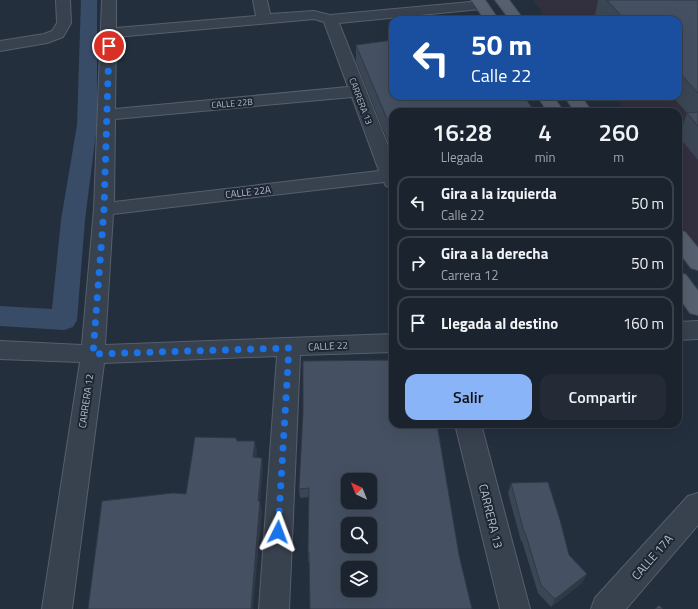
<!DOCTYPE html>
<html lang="es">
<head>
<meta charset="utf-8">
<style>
  :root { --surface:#1b232e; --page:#242b36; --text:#f1f3f6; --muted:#a0a4aa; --line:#39404a; --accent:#8ab4f8 }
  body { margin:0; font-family:"Titillium Web",sans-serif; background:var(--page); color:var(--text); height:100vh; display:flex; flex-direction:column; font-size:15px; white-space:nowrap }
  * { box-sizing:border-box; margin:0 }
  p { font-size:13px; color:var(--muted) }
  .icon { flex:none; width:22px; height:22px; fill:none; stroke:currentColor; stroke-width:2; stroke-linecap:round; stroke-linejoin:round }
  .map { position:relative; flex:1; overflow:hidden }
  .panel { position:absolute; left:389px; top:108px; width:293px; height:320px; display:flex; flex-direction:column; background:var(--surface); border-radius:12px; box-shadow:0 4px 16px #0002,0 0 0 1px var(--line) }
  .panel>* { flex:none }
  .guide { position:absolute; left:389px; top:16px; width:293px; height:84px; border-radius:12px; box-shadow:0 4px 16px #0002,0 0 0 1px var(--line); background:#1a4fa0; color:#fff; overflow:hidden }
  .needle { width:26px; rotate:317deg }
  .tools { position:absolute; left:341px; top:473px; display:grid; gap:8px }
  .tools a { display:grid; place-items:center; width:36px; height:36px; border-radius:8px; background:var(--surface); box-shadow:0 4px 16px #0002,0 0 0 1px var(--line); font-size:20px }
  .pin { position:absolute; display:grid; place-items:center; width:34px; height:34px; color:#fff; margin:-17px; border:2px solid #fff; border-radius:50%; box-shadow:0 1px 4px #0007 }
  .me { position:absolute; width:44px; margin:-22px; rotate:3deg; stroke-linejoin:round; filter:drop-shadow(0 0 3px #0008) }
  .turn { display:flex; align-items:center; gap:14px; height:84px; padding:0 16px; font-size:18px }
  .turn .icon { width:52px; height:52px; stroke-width:2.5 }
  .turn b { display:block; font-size:28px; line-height:34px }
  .eta { display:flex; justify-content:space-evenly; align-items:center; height:68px; text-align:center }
  .eta b { font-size:24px; font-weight:600; line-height:28px }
  .primary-button { display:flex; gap:8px; margin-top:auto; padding:8px 16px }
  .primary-button a { flex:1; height:46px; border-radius:12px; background:var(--accent); color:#111; font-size:16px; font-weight:600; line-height:46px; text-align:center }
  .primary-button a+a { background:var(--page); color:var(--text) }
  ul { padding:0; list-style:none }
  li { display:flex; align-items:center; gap:12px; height:54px; margin:0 8px 6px; padding:0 8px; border:2px solid var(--line); border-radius:12px }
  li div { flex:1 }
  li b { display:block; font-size:15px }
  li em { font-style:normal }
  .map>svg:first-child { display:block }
</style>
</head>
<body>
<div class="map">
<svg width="698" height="609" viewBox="0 0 698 609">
  <rect width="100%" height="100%" fill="#242f3e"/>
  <!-- medical -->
  <path fill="#32303f" d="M533,0H698V248L678,222V112H627L613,96H678V20H542L540,9Z"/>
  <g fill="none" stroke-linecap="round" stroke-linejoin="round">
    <!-- canal -->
    <path fill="#394c67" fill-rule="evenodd" d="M81,0H97V125L85,220L77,320L73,327L64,330L0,326V306L52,309L61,220L77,125Z"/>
    <!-- minor casing -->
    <g stroke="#565f6c" stroke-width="2">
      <path id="minor" d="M56,0H70L71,23L63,37L47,43L0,51V41L44,34L52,31L57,23Z
        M102,0H116V28L256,16L253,0H267L270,14L314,11L330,15L481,1L486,2L488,5L486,8L481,9L339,23L393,158V188L386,186L384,182L113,214L105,345L393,334V352L300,355L289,609H259L277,356L104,363L72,609H42L80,362L0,359V341L82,345L94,209ZM314,19L324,22L348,87L115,109L116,37ZM352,97L379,171L114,202L115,119Z
        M698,321V339L678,340V322Z
        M455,424H481L530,609H500Z
        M698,493V525L626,609H591L595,598L688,496Z"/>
    </g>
    <!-- major casing -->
    <g stroke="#414a57" stroke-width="2">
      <path id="major" d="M471,0H485L499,20H485Z
        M495,0H509L524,20H510Z
        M537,96H553L564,112H548Z
        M564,96H581L592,112H575Z
        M678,230L685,232L698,248V270L691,268L678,251Z
        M678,272L686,275L698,291V315L690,313L678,296Z"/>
    </g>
    <!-- minor -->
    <use href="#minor" fill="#38414e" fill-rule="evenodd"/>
    <!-- major -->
    <use href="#major" fill="#56606e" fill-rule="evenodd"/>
  </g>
  <!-- wall -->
  <path fill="#3b4654" d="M598,0H698V160L679,137L687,113L672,96H678V20H600L595,14Z
    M356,45L393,112V154L356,62Z
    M393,360L309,562H308V553L309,497L300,498L299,489Z
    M511,483L569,555L587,574L582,583L551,607L538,593L522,541H521L508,493Z"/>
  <!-- shaded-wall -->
  <path fill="#303945" d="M255,441L257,451L255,467L253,457Z
    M262,458L263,468L260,502L262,511L253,609H251L258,501Z
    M587,574L582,583L551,607L555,599Z"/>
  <!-- building -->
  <path fill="#455162" stroke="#303945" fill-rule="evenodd" d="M607,0H698V93L678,71V20H625Z
    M393,40V96H524L535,112H393V133L356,45Z
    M698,112V126L687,113Z
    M393,360V424H437L459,555L472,609H310L309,553H308L309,488L299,489L303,413V361ZM348,480H370V502H348ZM348,524H370V546H348ZM348,568H370V590H348Z
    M195,437L236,438L237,441H255L253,457L262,458L258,501H260L251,609H88L102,501L173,493L186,494Z
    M548,482L560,520L569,555L587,574L555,599L541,585L525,532H524L511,483Z
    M659,605L663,609H655Z"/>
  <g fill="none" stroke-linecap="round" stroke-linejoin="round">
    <!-- route -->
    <path stroke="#1a73e8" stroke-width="7" stroke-dasharray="0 12.6" d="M109,46L104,209L93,354L289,348L278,532"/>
  </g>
  <g text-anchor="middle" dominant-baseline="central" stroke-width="4" stroke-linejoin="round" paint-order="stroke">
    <!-- far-street labels -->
    <g font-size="9" fill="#b4bcc9" stroke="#1d2633">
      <text transform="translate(361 101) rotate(69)">CARRERA 13</text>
      <text transform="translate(232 103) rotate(-5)">CALLE 22B</text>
    </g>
    <!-- street labels -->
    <g font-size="10" fill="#b4bcc9" stroke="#1d2633">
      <text transform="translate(248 192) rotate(-7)">CALLE 22A</text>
      <text transform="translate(328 346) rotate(-3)">CALLE 22</text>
      <text transform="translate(86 401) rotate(-82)">CARRERA 12</text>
    </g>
    <!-- near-street labels -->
    <g font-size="12" fill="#b4bcc9" stroke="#1d2633">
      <text transform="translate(491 516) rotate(76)">CARRERA 13</text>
      <text transform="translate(652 557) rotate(-49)">CALLE 17A</text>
    </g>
  </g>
</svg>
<div class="tools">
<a><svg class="needle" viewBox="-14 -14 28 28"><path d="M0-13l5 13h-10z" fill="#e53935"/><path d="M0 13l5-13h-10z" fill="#a0a4aa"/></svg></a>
<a><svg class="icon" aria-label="search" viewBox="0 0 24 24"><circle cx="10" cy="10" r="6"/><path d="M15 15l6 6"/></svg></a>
<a><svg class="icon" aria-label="layers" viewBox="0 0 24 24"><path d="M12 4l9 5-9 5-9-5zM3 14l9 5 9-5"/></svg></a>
</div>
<div class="pin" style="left:109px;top:46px;background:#d93025"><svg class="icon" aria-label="arrive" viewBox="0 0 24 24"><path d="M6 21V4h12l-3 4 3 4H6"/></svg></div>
<svg class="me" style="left:278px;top:532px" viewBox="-20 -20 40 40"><path d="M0-17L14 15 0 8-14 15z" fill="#1a73e8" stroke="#fff" stroke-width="4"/></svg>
<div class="guide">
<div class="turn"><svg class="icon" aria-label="left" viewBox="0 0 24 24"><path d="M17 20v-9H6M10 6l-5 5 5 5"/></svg><div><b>50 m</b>Calle 22</div></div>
</div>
<section class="panel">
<div class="eta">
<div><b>16:28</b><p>Llegada</p></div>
<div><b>4</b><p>min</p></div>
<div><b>260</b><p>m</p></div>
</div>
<ul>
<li><svg class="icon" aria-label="left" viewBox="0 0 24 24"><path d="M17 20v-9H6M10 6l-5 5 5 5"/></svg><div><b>Gira a la izquierda</b><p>Calle 22</p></div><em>50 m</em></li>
<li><svg class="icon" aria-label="right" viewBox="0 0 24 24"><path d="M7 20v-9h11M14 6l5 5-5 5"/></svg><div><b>Gira a la derecha</b><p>Carrera 12</p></div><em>50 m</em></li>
<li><svg class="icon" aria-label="arrive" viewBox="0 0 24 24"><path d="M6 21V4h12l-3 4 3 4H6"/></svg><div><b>Llegada al destino</b></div><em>160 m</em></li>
</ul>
<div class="primary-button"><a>Salir</a><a>Compartir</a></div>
</section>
</div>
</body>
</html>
